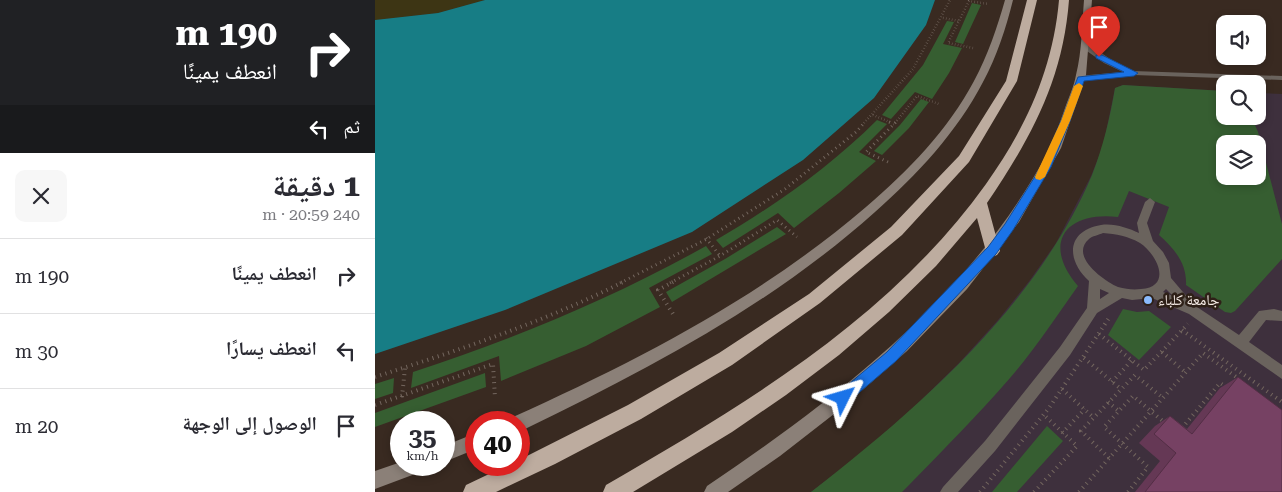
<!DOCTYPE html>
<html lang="ar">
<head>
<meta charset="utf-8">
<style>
  :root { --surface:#fff; --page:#f7f7f7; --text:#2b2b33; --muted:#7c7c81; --line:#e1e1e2 }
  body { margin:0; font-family:"Roboto Serif","Noto Naskh Arabic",serif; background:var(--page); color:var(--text); direction:rtl; height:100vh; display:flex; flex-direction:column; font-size:19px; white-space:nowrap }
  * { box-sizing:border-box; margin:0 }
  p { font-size:16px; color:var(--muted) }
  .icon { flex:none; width:28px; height:28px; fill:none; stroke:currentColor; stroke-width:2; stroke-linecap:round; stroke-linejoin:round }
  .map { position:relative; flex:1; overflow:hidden; direction:ltr }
  .details { display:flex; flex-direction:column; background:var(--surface); width:375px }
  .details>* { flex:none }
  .guide { background:#202124; color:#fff; overflow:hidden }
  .buttons { position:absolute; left:841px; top:15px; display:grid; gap:10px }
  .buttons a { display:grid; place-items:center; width:50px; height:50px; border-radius:10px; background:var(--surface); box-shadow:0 2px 8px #0003; font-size:25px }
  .speed { position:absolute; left:15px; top:411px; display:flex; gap:10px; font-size:25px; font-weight:700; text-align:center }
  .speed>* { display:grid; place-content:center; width:65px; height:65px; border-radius:50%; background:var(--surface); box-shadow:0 2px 8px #0003; line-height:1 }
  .speed small { font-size:12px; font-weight:400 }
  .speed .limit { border:8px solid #d22; background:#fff; color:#111 }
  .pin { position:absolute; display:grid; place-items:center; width:42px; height:42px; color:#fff; margin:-51px -21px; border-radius:50% 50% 50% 0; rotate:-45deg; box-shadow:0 0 5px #0007 }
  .pin .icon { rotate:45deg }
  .me { position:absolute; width:55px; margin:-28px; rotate:50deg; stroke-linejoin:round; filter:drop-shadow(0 0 4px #0008) }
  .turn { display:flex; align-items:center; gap:18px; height:105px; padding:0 15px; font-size:22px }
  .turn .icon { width:65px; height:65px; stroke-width:2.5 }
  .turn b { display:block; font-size:35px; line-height:42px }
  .then { display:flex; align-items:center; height:48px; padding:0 15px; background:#0003; gap:10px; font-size:19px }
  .round { display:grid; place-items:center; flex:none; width:52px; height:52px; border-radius:10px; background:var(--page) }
  .overview { display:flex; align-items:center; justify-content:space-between; height:85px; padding:0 15px }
  h1 { font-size:30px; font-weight:700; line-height:38px }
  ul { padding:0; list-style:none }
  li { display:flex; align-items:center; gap:15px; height:75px; padding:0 15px; border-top:1px solid var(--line) }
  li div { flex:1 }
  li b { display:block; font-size:19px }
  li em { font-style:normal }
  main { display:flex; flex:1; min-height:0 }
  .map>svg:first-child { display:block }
</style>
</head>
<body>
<main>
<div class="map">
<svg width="907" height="492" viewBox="0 0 907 492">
  <rect width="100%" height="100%" fill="#392a21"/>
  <!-- education -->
  <path fill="#3e303d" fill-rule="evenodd" d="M748,85L850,91V116H882L883,93L907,94V492H436L482,457L537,409L584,363L623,320L655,280L681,243L716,176L728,146L740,88ZM850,144H882V176H850Z"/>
  <!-- green -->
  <path fill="#365e31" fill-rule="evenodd" d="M597,3L606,5L588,44L580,42Z
    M572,21L579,22L568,44L587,48L574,73L557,99L540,92L516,119L507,115L548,65Z
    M748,85L850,91V116H876L883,132L907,224V259L860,311L856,313L850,312L811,285C812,264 800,249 784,235L794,207L754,191L743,217C691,211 666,243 703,286C681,317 660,349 635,378C603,415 569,449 535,484L527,492H436C544,408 662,305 717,175C728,147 735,118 740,88ZM850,144H882V176H850Z
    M546,99L554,102L534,128L507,155L499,151L525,125Z
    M502,120L512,124L484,152L501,161L464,193L419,228L403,213L348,248L341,240C399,206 454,168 502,120Z
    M402,227L411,234L297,302L291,292L350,259Z
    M331,246L337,254L274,288L285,307L211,346L126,381L124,356L36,388L38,372C141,338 236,299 331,246Z
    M748,309L762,312L774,311L796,327L764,360L733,335Z
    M110,373L111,387L0,427V413Z
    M19,378L18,393L0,399V384Z
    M672,426L688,441L642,492H617Z"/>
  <!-- sand -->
  <path fill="#3d3514" d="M0,0H110L63,13L0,20Z"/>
  <!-- water -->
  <path fill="#177d85" d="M110,0H560L551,25L499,98L428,160L317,232L130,310L0,354V20L63,13Z"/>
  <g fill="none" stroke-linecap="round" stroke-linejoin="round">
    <!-- path-far2 -->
    <path stroke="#74675f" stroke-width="2.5" stroke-dasharray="0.5 2.5" stroke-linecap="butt" d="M568,18L584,21
      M598,48L573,43L594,1L614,4
      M498,115L517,123
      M489,123L538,69L575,0
      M520,123L542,96L564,104"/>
    <!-- path-far1 -->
    <path stroke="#74675f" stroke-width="3" stroke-dasharray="1 4" stroke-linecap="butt" d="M514,122L519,124
      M513,162L491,152L521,122
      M331,238L345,256
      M245,283L330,240L410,189L481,132L490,122
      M295,283L345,256L402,220L422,237"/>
    <!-- path -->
    <path stroke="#74675f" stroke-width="4" stroke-dasharray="1 4.5" stroke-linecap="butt" d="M298,282L283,290L298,314
      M807,330L907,402
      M724,334L769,370L813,324
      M787,352L810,372
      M709,358L746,389
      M0,377C84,350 169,322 248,282
      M737,382L757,360
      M687,389L719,418
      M27,397L30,368
      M733,402L744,411
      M0,405L118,364L120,398
      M807,428L845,383L851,387
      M687,433L710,409
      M734,458L706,431L760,375L788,398
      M605,492L674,408L734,318
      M659,492L702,446L669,415
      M704,492L828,353L864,379
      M753,492L773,467L729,427L758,396L790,423"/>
    <!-- lane -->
    <path fill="#6a635d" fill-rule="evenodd" d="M709,45H715L735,59L758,71L907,76V80L759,75L706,80H703V76L748,72L729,63L709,49Z
      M775,198L780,202L772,223L778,241L788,252L794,263L796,278L819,305L864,335L884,311L899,309L907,311V321L891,320L874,342L907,365V379L814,314L777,298L757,300L747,298L722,313L695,355L620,451L583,492H565L568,487L610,441L685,347L712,308L714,281C691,260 691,231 726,225C739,223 753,228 764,233L762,223L770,202ZM728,233C741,234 753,236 765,243C782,254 798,287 766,289C758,290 751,289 743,287C729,281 694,256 714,239C717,236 724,235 728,233ZM725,289L734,293L725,299ZM791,289L798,296L788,292Z"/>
    <!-- secondary -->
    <path fill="#8b8078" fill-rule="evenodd" d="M630,0H638C631,28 622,56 608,82C582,132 542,175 500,212C396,305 274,369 150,429L144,431V422H136L138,417C264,360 386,297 491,207C533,171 573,130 599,81C613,55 622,28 630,0Z
      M709,0H717L711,75L686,148L644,222L592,289L532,351L468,407L405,456L353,492H329L332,486C465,396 598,294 674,150C680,138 684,124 689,111C693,99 699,87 701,75C707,51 707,24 709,0Z
      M101,433V449L69,462V446Z
      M26,462V465H50L48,471L0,489V471Z"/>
    <!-- highway -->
    <path fill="#bdac9f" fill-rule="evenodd" d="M652,0H662L642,81L594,162L527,235L445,303L357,365L266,419L180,464L121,492H88L91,485L133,465H144V460L253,405L344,353L434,294L516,227L584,156L631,81Z
      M684,0H694C688,80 656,138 612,203L625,251L622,255L617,257L612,255L602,218L561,266L514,312L464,355L411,395L357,432L258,492H228L231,485C371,404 515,318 611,184C651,128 678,69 684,0Z"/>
  </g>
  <!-- wall -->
  <path fill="#653855" d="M863,377L907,492H760L785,461L764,443L780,426L795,416L812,429L845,388Z"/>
  <!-- building -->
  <path fill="#764163" stroke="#532e45" d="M863,377L907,410V492H770L801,453L779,434L795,416L817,434Z"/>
  <!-- route -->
  <path fill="#1a73e8" stroke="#114b97" d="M721,55H727L763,73L759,76L709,81L695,121L676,167L638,230L621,254L521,361L472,403L468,405L463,403L460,398L463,393L512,352L613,247L630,224L666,167L686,121L703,77L749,72L721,58Z"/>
  <!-- slow -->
  <path fill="#f59e0b" d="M704,83L708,86L695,121L670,177L665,180L661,179L660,177L686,121L699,86Z"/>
  <!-- markers -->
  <circle fill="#8abafc" stroke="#2e2017" stroke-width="2" cx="773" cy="300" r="5"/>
  <g text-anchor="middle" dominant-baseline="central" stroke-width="5" stroke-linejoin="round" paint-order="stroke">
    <!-- poi labels -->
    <g font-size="15" fill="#f8eee8" stroke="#2e2017" text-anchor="start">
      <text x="783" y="300">جامعة كلباء</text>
    </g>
  </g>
</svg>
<div class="buttons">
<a><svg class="icon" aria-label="sound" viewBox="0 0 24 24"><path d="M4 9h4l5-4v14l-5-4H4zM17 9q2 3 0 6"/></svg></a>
<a><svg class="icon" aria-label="search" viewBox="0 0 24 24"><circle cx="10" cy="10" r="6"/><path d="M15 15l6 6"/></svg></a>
<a><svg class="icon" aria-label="layers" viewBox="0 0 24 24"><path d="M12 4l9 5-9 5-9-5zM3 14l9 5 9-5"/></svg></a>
</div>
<div class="speed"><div>35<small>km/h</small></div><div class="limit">40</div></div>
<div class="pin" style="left:724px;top:57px;background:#d93025"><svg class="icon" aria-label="arrive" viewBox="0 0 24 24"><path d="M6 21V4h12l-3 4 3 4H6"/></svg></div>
<svg class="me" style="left:468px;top:398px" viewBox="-20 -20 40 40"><path d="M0-17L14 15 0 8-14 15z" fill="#1a73e8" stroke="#fff" stroke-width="4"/></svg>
</div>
<section class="details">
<div class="guide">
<div class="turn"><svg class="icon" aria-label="right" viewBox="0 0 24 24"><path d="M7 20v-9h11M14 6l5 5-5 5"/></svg><div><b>190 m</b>انعطف يمينًا</div></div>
<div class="then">ثم<svg class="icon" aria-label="left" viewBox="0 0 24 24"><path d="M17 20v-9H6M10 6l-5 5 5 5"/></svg></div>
</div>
<div class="overview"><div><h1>1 دقيقة</h1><p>240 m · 20:59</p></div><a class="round"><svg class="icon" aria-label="close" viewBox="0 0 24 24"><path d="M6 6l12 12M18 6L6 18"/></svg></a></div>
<ul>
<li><svg class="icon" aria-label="right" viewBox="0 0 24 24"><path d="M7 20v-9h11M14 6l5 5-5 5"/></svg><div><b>انعطف يمينًا</b></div><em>190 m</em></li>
<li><svg class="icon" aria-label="left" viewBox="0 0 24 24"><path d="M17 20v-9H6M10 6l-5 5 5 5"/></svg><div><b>انعطف يسارًا</b></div><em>30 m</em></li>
<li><svg class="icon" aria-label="arrive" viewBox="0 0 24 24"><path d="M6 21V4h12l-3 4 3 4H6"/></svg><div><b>الوصول إلى الوجهة</b></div><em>20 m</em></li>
</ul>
</section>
</main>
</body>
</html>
